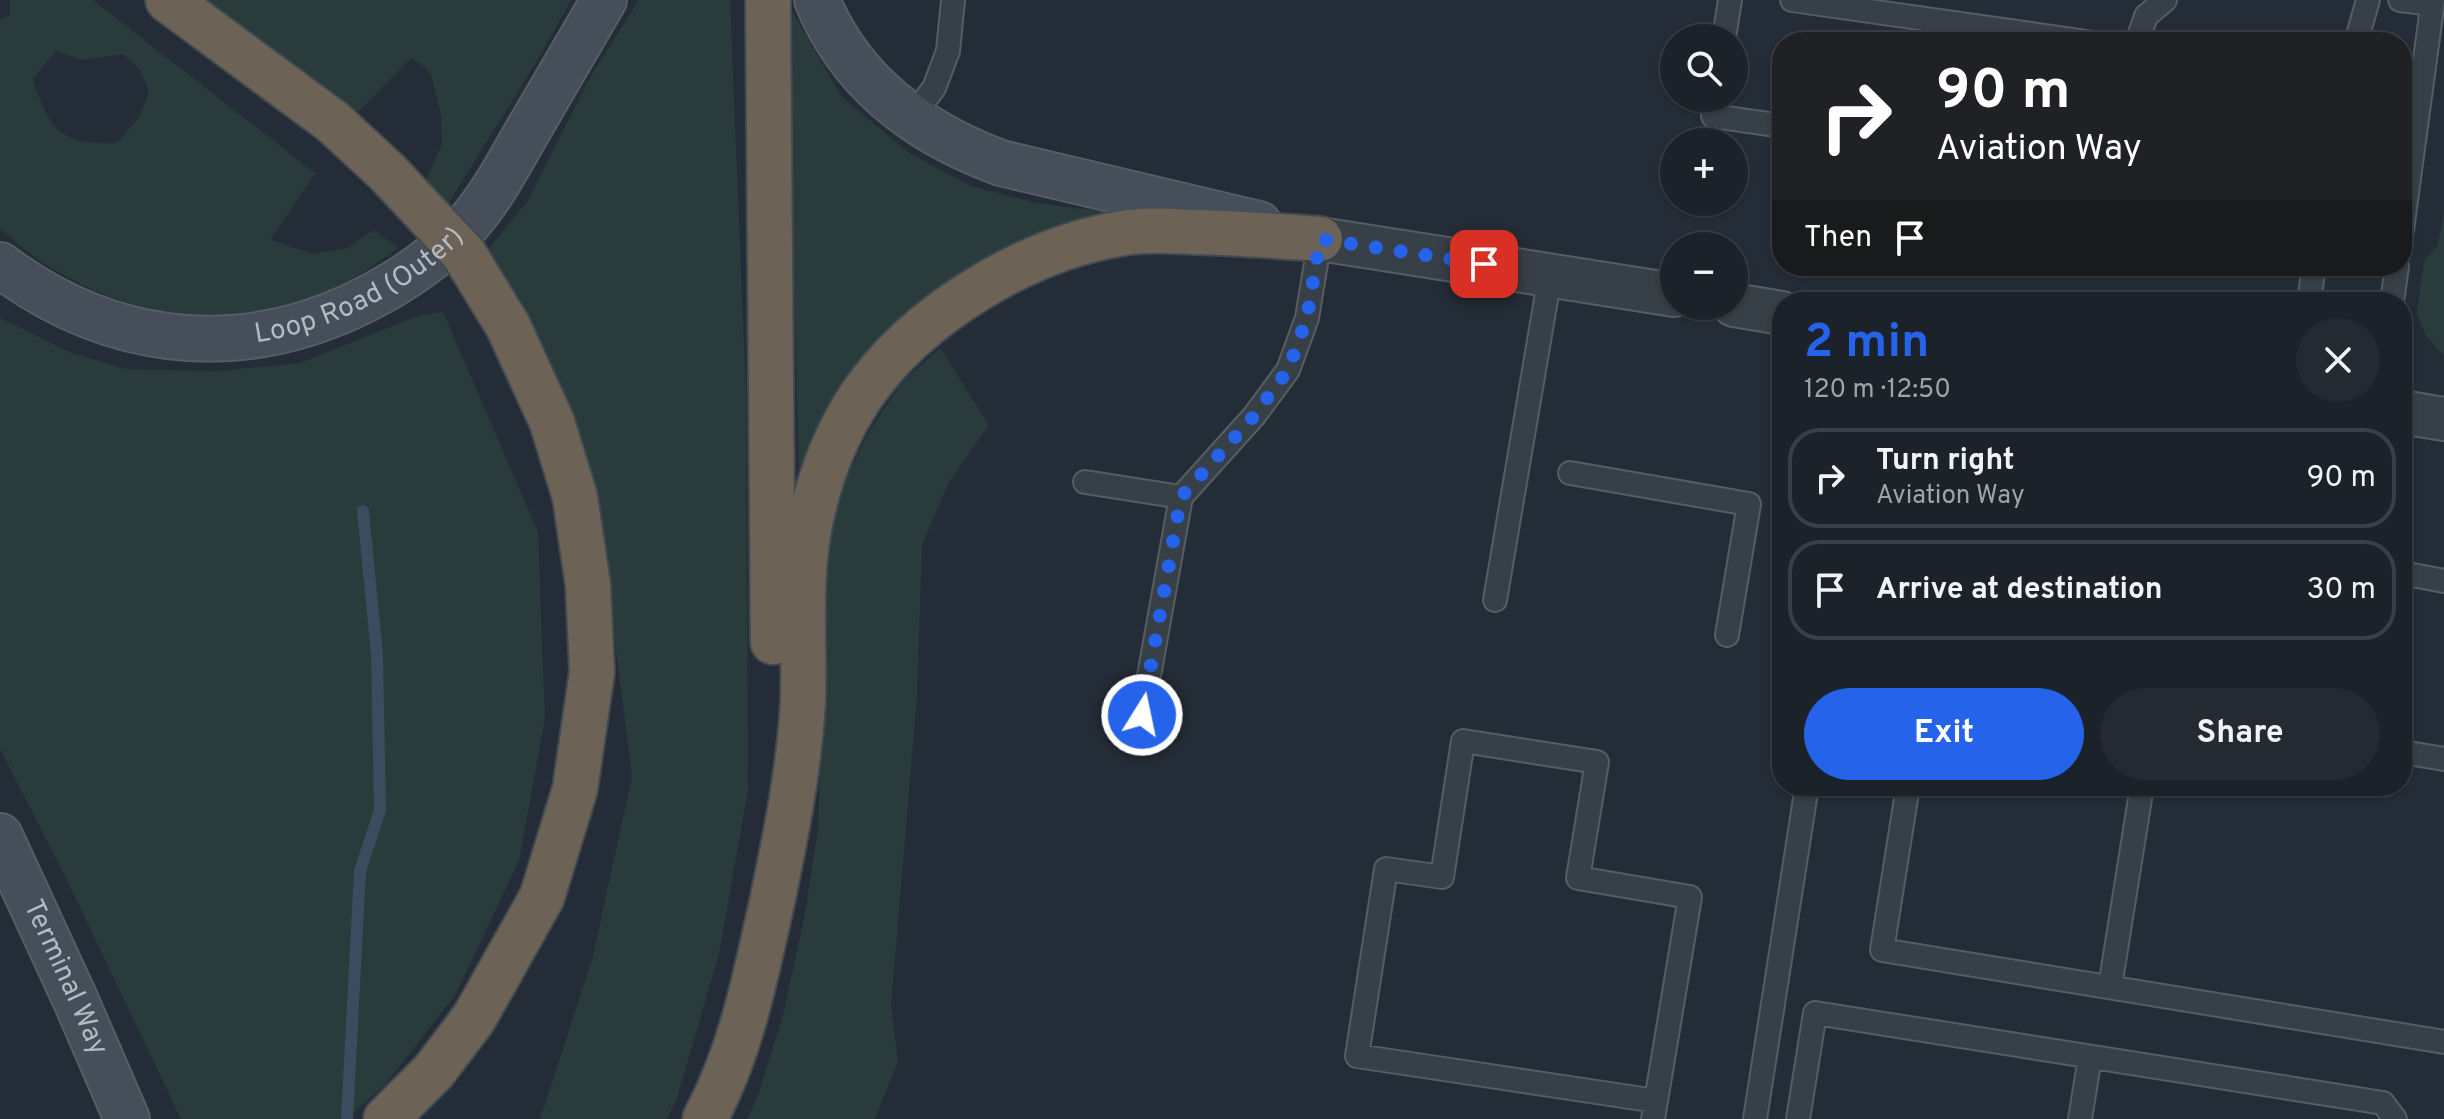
<!DOCTYPE html>
<html lang="en">
<head>
<meta charset="utf-8">
<style>
  :root { --surface:#1b2229; --page:#242a31; --text:#f1f3f6; --muted:#a0a4a8; --line:#393f46; --accent:#2563eb }
  body { margin:0; font-family:Overpass,sans-serif; background:var(--page); color:var(--text); height:100vh; display:flex; flex-direction:column; font-size:30px; white-space:nowrap }
  * { box-sizing:border-box; margin:0 }
  p { font-size:26px; color:var(--muted) }
  .icon { flex:none; width:44px; height:44px; fill:none; stroke:currentColor; stroke-width:2; stroke-linecap:round; stroke-linejoin:round }
  .map { position:relative; flex:1; overflow:hidden }
  .panel { position:absolute; left:1772px; top:292px; width:640px; height:504px; display:flex; flex-direction:column; background:var(--surface); border-radius:32px; box-shadow:0 2px 6px #0004,0 0 0 2px var(--line) }
  .panel>* { flex:none }
  .top-card { position:absolute; left:1772px; top:32px; width:640px; height:244px; border-radius:32px; box-shadow:0 2px 6px #0004,0 0 0 2px var(--line); background:#202124; color:#fff; overflow:hidden }
  .tools { position:absolute; left:1660px; top:24px; display:grid; gap:16px }
  .tools a { display:grid; place-items:center; width:88px; height:88px; border-radius:50%; background:var(--surface); box-shadow:0 2px 6px #0004,0 0 0 2px var(--line); font-size:40px }
  .pin { position:absolute; display:grid; place-items:center; width:68px; height:68px; color:#fff; margin:-34px; border-radius:16px; box-shadow:0 4px 12px #0006 }
  .me { position:absolute; width:88px; margin:-44px; rotate:10deg; stroke-linejoin:round; filter:drop-shadow(0 0 6px #0008) }
  .turn { display:flex; align-items:center; gap:28px; height:168px; padding:0 32px; font-size:36px }
  .turn .icon { width:104px; height:104px; stroke-width:2.5 }
  .turn b { display:block; font-size:56px; line-height:68px }
  .then { display:flex; align-items:center; height:76px; padding:0 32px; background:#0003; gap:16px; font-size:30px }
  .round { display:grid; place-items:center; flex:none; width:84px; height:84px; border-radius:42px; background:var(--page) }
  .headline { display:flex; align-items:center; justify-content:space-between; height:136px; padding:0 32px }
  h1 { font-size:48px; font-weight:700; line-height:60px; color:var(--accent) }
  .cta { display:flex; gap:16px; margin-top:auto; padding:16px 32px }
  .cta a { flex:1; height:92px; border-radius:48px; background:var(--accent); color:#fff; font-size:32px; font-weight:700; line-height:92px; text-align:center }
  .cta a+a { background:var(--page); color:var(--text) }
  ul { padding:0; list-style:none }
  li { display:flex; align-items:center; gap:24px; height:100px; margin:0 16px 12px; padding:0 16px; border:4px solid var(--line); border-radius:32px }
  li div { flex:1 }
  li b { display:block; font-size:30px }
  li em { font-style:normal }
  .map>svg:first-child { display:block }
</style>
</head>
<body>
<div class="map">
<svg width="2444" height="1119" viewBox="0 0 2444 1119">
  <rect width="100%" height="100%" fill="#242d37"/>
  <!-- green -->
  <path fill="#293b3a" fill-rule="evenodd" d="M10,0H93L315,173L270,240L312,254L347,248L374,230L398,248C374,266 347,283 320,296C277,316 209,321 162,312C121,305 73,283 39,260C25,251 13,239 0,229V20L10,15ZM56,51L82,60L123,54L141,71L149,92L140,116L117,143C62,145 49,131 33,79Z
    M194,0H571C533,72 487,139 445,209L425,182L442,144L441,115L430,72L411,58L350,120Z
    M639,0H730L746,392L748,790L719,954L677,1098L667,1119H540L592,960L632,777L607,578L484,254L527,202L592,74Z
    M787,2L841,96L909,153L971,186L1036,203L1116,213L967,270L909,312L842,383L799,479Z
    M2444,210V356L2426,336L2417,313L2424,261L2438,245Z
    M443,312L538,532L545,719L519,860L456,994L385,1085L347,1119H181L66,878L0,749V318L72,353L126,369L217,371L300,363L420,315Z
    M940,348L989,425L949,482L922,545L917,697L891,1005L898,1061L875,1119H747L759,1093L784,1011L805,913L818,829L822,699L819,596L829,534L845,481L868,433L903,381Z"/>
  <g fill="none" stroke-linecap="round" stroke-linejoin="round">
    <!-- stream -->
    <path stroke="#3b4c5e" stroke-width="12" d="M347,1119L360,871L380,810L377,654L363,511"/>
    <!-- lane casing -->
    <g stroke="#555d65" stroke-width="26">
      <path id="lane" d="M1792,0L2087,42
        M2400,0L2432,4
        M1724,38L1730,0
        M2137,42L2146,16L2165,0
        M2356,42L2368,0
        M1716,98L1713,116L1782,126
        M910,119L934,88L948,51L953,0
        M2402,230L2433,0
        M2309,302L2314,266
        M2392,302L2397,266
        M1570,473L1749,504L1727,635
        M1085,482L1181,497
        M2402,573L2444,581
        M1495,600L1550,276
        M1142,715L1181,497L1254,416L1288,370L1307,318L1320,239
        M2402,752L2444,759
        M1908,786L1882,950L2444,1042
        M2110,987L2142,786
        M1653,1119L1690,897L1578,878L1597,762L1463,741L1442,877L1386,869L1357,1056L1656,1101
        M1755,1119L1807,786
        M1798,1119L1815,1013L2383,1103L2395,1119
        M2080,1119L2090,1057"/>
    </g>
    <!-- street casing -->
    <g stroke="#555d65" stroke-width="46">
      <path id="street" d="M1320,239L1674,295
        M1734,305L1782,313
        M2402,412L2444,419"/>
    </g>
    <!-- secondary casing -->
    <g stroke="#555d65" stroke-width="48">
      <g id="secondary">
        <path d="M817,0C851,83 919,133 1001,163L1259,224"/>
        <path id="s1" d="M0,265C105,344 229,362 350,307C393,287 431,263 464,228C490,200 508,165 527,132C553,88 578,44 604,0"/>
        <path id="s2" d="M0,836L76,1001L127,1119"/>
      </g>
    </g>
    <!-- highway casing -->
    <g stroke="#424a52" stroke-width="48">
      <path id="highway" d="M168,0L333,122
        M768,0L773,642
        M386,1119L434,1071L474,1018L542,897L575,789L592,672
        M705,1119C742,1049 755,978 772,902C786,835 799,770 803,702C805,641 798,579 811,519C820,476 837,432 861,396C917,314 1027,248 1124,233C1146,229 1171,231 1194,232C1236,233 1278,236 1320,239"/>
    </g>
    <!-- lane -->
    <use href="#lane" stroke="#373f47" stroke-width="22"/>
    <!-- street -->
    <use href="#street" stroke="#373f47" stroke-width="42"/>
    <!-- secondary -->
    <use href="#secondary" stroke="#464e5a" stroke-width="44"/>
    <!-- highway -->
    <use href="#highway" stroke="#6c6255" stroke-width="44"/>
    <!-- highway-bridge casing -->
    <g stroke="#424a52" stroke-width="48" stroke-linecap="butt">
      <path id="highway-bridge" d="M333,122L387,172L464,254L508,326L552,422L575,497L588,585L592,672"/>
    </g>
    <!-- highway-bridge -->
    <use href="#highway-bridge" stroke="#6c6255" stroke-width="44"/>
  </g>
  <g fill="none" stroke-linecap="round" stroke-linejoin="round">
    <!-- route -->
    <path stroke="#2563eb" stroke-width="14" stroke-dasharray="0 25.2" d="M1142,715L1181,497L1254,416L1288,370L1307,318L1320,239L1484,264"/>
  </g>
  <g text-anchor="middle" dominant-baseline="central" stroke-width="6" stroke-linejoin="round" paint-order="stroke">
    <!-- street labels -->
    <g font-size="28" fill="#b2bac3" stroke="#1c242c">
      <text stroke="none"><textPath href="#s1" startOffset="388">Loop Road (Outer)</textPath></text>
      <text stroke="none"><textPath href="#s2" startOffset="156">Terminal Way</textPath></text>
    </g>
  </g>
</svg>
<div class="tools">
<a><svg class="icon" aria-label="search" viewBox="0 0 24 24"><circle cx="10" cy="10" r="6"/><path d="M15 15l6 6"/></svg></a>
<a>+</a>
<a>−</a>
</div>
<div class="pin" style="left:1484px;top:264px;background:#d93025"><svg class="icon" aria-label="arrive" viewBox="0 0 24 24"><path d="M6 21V4h12l-3 4 3 4H6"/></svg></div>
<svg class="me" style="left:1142px;top:715px" viewBox="-20 -20 40 40"><circle r="17" fill="#2563eb" stroke="#fff" stroke-width="3"/><path d="M0-11L8 9 0 5-8 9z" fill="#fff"/></svg>
<div class="top-card">
<div class="turn"><svg class="icon" aria-label="right" viewBox="0 0 24 24"><path d="M7 20v-9h11M14 6l5 5-5 5"/></svg><div><b>90 m</b>Aviation Way</div></div>
<div class="then">Then<svg class="icon" aria-label="arrive" viewBox="0 0 24 24"><path d="M6 21V4h12l-3 4 3 4H6"/></svg></div>
</div>
<section class="panel">
<div class="headline"><div><h1>2 min</h1><p>120 m · 12:50</p></div><a class="round"><svg class="icon" aria-label="close" viewBox="0 0 24 24"><path d="M6 6l12 12M18 6L6 18"/></svg></a></div>
<ul>
<li><svg class="icon" aria-label="right" viewBox="0 0 24 24"><path d="M7 20v-9h11M14 6l5 5-5 5"/></svg><div><b>Turn right</b><p>Aviation Way</p></div><em>90 m</em></li>
<li><svg class="icon" aria-label="arrive" viewBox="0 0 24 24"><path d="M6 21V4h12l-3 4 3 4H6"/></svg><div><b>Arrive at destination</b></div><em>30 m</em></li>
</ul>
<div class="cta"><a>Exit</a><a>Share</a></div>
</section>
</div>
</body>
</html>
